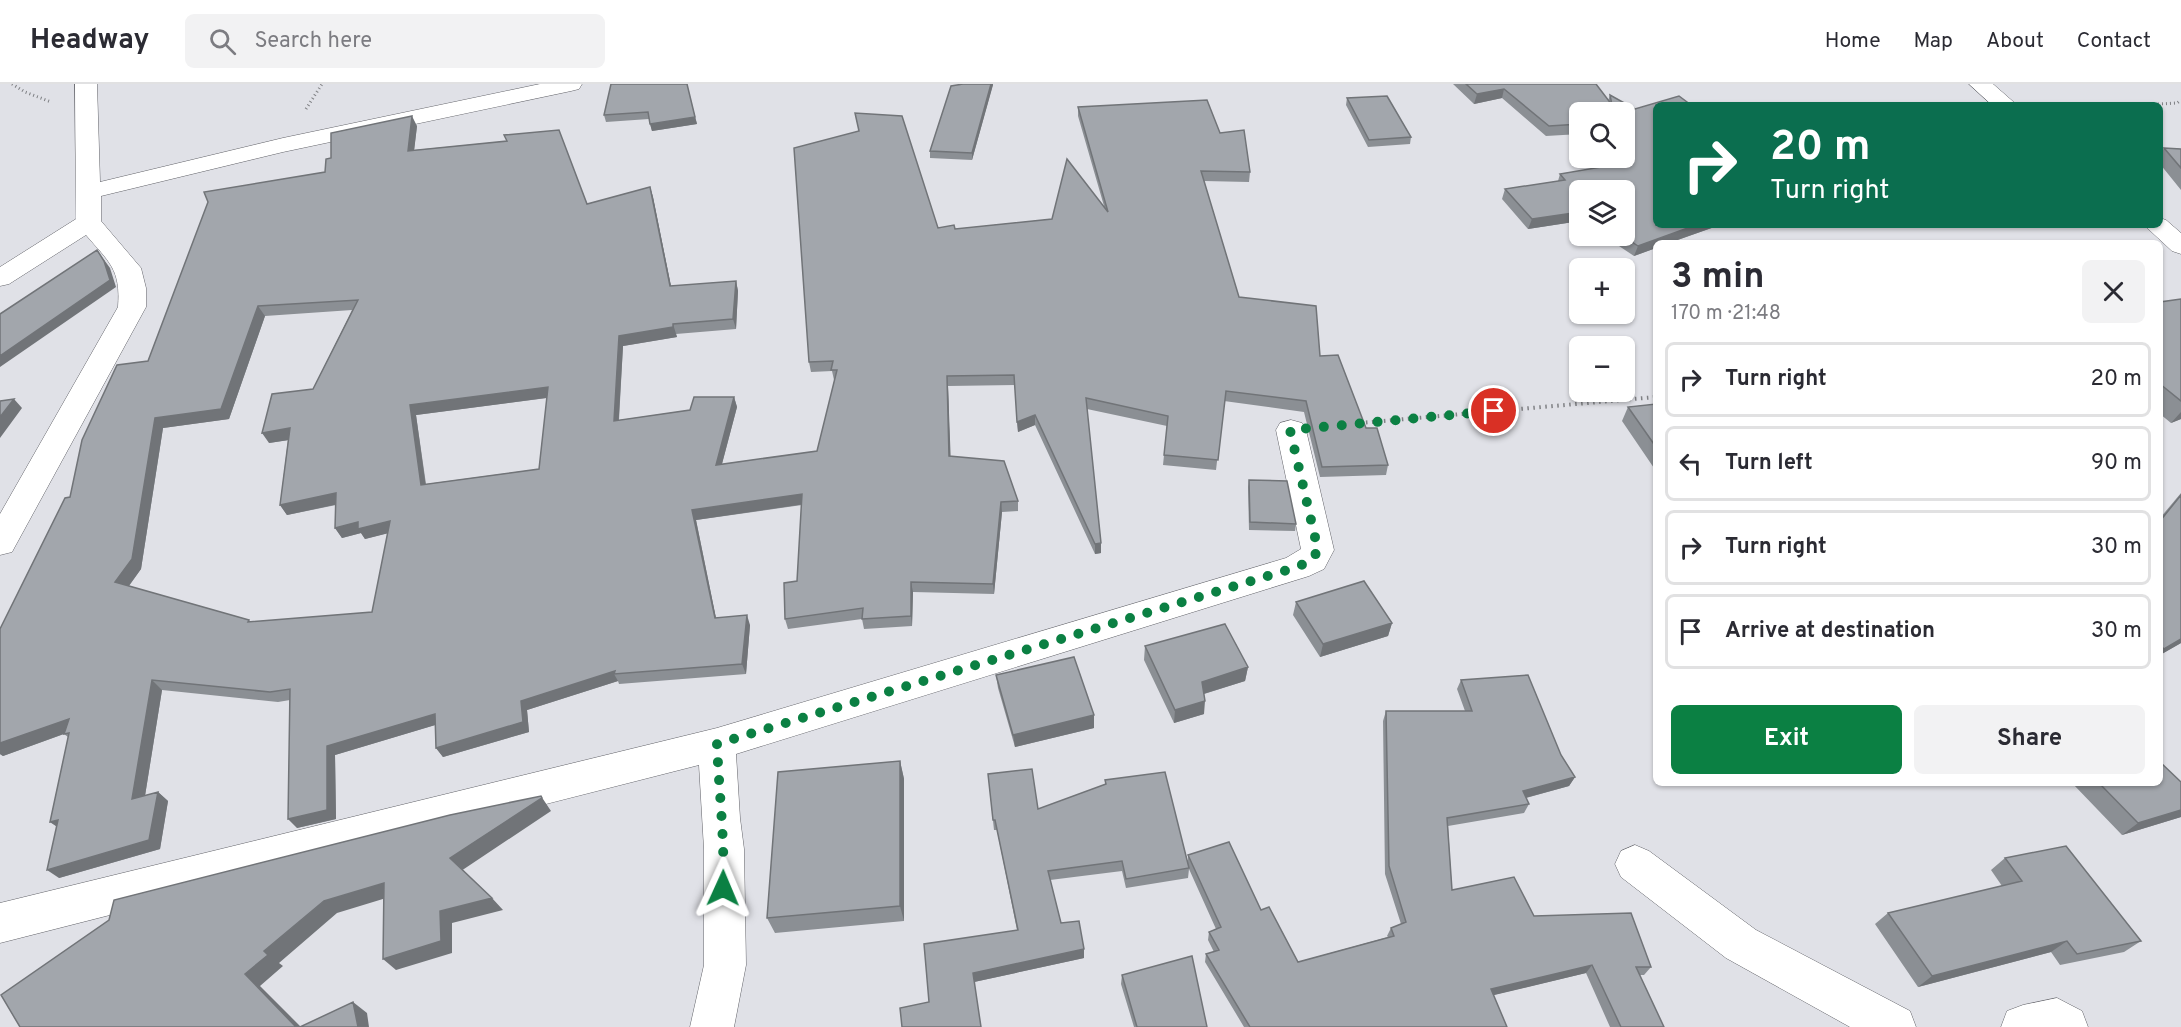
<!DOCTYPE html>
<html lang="en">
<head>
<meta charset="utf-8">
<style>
  :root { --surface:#fff; --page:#f2f2f3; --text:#2b2b33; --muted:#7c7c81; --line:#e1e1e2; --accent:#0b8043 }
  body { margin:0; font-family:Overpass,sans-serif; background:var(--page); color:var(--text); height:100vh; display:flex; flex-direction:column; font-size:22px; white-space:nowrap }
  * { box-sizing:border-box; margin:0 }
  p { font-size:20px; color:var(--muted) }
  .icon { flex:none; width:33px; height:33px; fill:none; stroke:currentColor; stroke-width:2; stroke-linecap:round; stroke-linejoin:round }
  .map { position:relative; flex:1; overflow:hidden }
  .details { position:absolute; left:1653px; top:156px; width:510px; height:546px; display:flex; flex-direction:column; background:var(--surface); border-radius:9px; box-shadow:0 2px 4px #0004 }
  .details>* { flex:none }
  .top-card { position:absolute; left:1653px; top:18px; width:510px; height:126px; border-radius:9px; box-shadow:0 2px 4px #0004; background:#0b6e4f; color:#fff; overflow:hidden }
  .fabs { position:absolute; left:1569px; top:18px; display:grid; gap:12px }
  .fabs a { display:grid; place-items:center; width:66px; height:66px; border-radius:9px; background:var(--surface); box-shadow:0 2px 4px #0004; font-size:30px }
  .pin { position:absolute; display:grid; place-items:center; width:51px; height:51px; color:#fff; margin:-26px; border:3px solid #fff; border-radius:50%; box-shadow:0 2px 6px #0007 }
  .me { position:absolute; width:66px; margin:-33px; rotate:1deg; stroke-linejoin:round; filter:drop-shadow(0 0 4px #0008) }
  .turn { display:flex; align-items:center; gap:21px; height:126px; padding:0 18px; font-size:27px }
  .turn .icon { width:78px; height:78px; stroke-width:2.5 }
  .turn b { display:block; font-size:42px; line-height:51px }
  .round { display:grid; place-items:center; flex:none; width:63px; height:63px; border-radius:9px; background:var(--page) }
  .overview { display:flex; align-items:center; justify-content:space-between; height:102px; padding:0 18px }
  h1 { font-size:36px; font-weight:700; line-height:45px }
  .button { display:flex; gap:12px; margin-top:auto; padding:12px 18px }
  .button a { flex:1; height:69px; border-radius:9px; background:var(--accent); color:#fff; font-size:24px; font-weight:700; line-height:69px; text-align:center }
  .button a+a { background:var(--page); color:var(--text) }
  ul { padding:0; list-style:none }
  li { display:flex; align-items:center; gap:18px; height:75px; margin:0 12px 9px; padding:0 6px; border:3px solid var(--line); border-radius:9px }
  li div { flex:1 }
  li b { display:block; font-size:22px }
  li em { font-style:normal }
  header { display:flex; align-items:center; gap:36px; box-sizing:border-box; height:84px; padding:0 30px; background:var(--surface); border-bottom:2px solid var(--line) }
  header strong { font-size:28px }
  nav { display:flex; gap:33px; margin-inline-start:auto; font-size:21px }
  .search { width:420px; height:54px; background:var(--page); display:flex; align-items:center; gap:15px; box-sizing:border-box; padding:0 21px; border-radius:9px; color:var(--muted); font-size:22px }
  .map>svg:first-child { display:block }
</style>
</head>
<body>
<header>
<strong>Headway</strong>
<div class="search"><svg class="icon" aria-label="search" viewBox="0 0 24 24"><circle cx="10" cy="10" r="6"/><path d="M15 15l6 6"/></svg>Search here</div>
<nav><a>Home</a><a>Map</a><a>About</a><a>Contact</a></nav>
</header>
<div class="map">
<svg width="2181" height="943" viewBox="0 0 2181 943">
  <rect width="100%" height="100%" fill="#e0e1e7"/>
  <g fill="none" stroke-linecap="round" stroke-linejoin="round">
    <!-- street casing -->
    <g stroke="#626369" stroke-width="1">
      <path id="street" d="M75,0H97L100,98L283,54L540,0H582L579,5L571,7L283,68L101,112V137L141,184L146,204V223L12,468L0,471V430L118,223C121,185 109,178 86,151L9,200L0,202V183L76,135Z
        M1969,0H1993L2017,21H1992Z
        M2160,134L2166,136L2181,149V170L2172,167L2144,141H2160Z
        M1291,336L1302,339L1306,346L1334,466L1324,485L1309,492L736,670L740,734L744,765L746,881L734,943H690L704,881V765L699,681L0,859V819L717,644L1286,474L1301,465L1276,346L1280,339Z
        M1635,761L1649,767L1756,846L1910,927L1916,943H1850L1726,874L1621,793L1615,780L1621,767Z
        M2057,914L2082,927L2088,943H2001L2007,927L2023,921Z"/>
    </g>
    <!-- path-far1 -->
    <path stroke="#7f8084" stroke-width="3" stroke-dasharray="1 3" stroke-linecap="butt" d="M12,0L25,8L51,18
      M2142,21L2177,19L2181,16
      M306,25L322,0"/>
    <!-- path -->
    <path stroke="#7f8084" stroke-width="4" stroke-dasharray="1.5 4.5" stroke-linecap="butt" d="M1360,339L1656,313"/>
    <!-- street -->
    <use href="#street" fill="#fff" fill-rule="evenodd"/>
  </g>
  <!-- wall -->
  <path fill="#8b8f94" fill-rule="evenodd" d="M687,0L697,40L652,47L649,35L606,38L604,31Z
    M963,0H993L972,76L930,74V67Z
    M1453,0H1596L1608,17L1610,11L1635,25L1656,21L1720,141L1669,159H1656V164L1634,172L1604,152H1624L1580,106V137L1528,145L1502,115L1505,105L1558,97L1560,90L1614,81L1613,74H1624V28H1580V50L1546,52L1502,14L1474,20Z
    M1347,14L1411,53L1410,60L1368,63L1346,21Z
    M1078,23L1220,49L1250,88L1249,98L1204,97L1239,213L1320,272L1388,381L1386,391L1320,393L1304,328L1224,317L1216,386L1163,381L1167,342L1087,325L1101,459V469L1095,470L1035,341L1018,348L1015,301L948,302L950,372L1018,417V427L1002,428L994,510L913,508L912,542L864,545L862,535L788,545L785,535L797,497L802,421L696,436L716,534L750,541L746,590L619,600L618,597L527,626L529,648L443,673L436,664L435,641L335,671L336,735L297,744L290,616L278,618L162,606L145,712L158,708L168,717L160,765L59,794L56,742L50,738L68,653L64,650L3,672L0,670V545L70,413L148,277L325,88L331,74L417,42L414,66L507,57L504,51L587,120L650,103L653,113L671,202L736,197L738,207L736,245L676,250L677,253L623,262L619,336L690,326L734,313L737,323L722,380L817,367L835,296H834L832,287L811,288L809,278L859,47L855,29L938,144L955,145L1052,135L1104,122L1078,32ZM352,226L313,305L269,359L288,356L280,421L287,431L336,421L335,444L342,454L361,449L365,455L388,449L372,528L250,538L249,536L129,502L141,485L163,344L229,335L265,232ZM547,314L539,385L426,400L416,331Z
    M2164,64L2181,65V106L2160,80V70Z
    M2181,215V335L2171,339L2160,330V218Z
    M1656,320V387L1622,337L1628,323Z
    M1249,396L1296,440L1295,447L1249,446L1248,403Z
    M2181,409V559L2160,571V434Z
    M1296,518L1392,539L1388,552L1320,573L1293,531Z
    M1145,562L1248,583L1245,597L1204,610V630L1174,639L1144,576Z
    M996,591L1094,644L1015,663L998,604Z
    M1461,596L1561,671L1575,693L1569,702L1526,714L1529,720L1524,729L1448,742L1452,806L1534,832L1651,883L1644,891H1639L1664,943H1610L1586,889L1493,911L1507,943H1244L1205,878L1206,870L1214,868L1208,856L1209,848L1216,845L1189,785L1188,794L1126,804L1122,787L1050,796L1061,839L1084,865V874L974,898L929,918L1017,846L997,746H994L988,690L1038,725L1105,701V696L1188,777V771L1261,826L1298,878L1388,853L1387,852L1391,844L1401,840L1385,790L1383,637L1386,627H1465L1457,605Z
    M900,677L904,695V837L775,849L767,834Z
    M2072,699H2160L2181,733L2122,751Z
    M2005,774L2141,857L2124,868L2060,881L2051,868L1918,903L1875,840L1888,829L2002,802L1991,786Z
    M1122,891L1207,943H1134L1121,900Z"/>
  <!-- shaded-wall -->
  <path fill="#717478" d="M991,0H993V1L972,76V69Z
    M1504,5L1502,14L1474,20L1477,10Z
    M412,32L417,42L413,76L408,67Z
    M695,33L697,40L652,47L650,40Z
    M650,103L653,113L673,212L670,202Z
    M1580,128V137L1528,145L1532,135Z
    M1696,141H1720L1669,159H1656V164L1634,172L1638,162Z
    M97,166L110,184L116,203L0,283V272Z
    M736,197L738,207L736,245L733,235Z
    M258,222L265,232L229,335L163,344L141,485L125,507L115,498L155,334Z
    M673,240L677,253L623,262L618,347L614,337L619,252Z
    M947,292L948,302L951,382L949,372Z
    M548,303L553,313L416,331L427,411L421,401L410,321Z
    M734,313L737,323L719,391L716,381Z
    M14,315L22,324L0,354V333Z
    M2181,328V335L2171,339Z
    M1035,331V341L1018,348L1017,338Z
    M290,344L296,355L269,359L262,349Z
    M336,409L343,419L287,431L280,421Z
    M802,410L805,420L696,436L718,544L715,534L692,426Z
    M1001,418L1002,428L994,510L993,500Z
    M390,437L397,447L365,455L361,449L342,454L335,444L358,438Z
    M1101,459V469L1095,470V460Z
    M911,498L913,508L912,542L911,532Z
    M747,531L750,541L746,590L742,580Z
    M1392,539L1388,552L1320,573L1323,560Z
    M2181,555V559L2160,571V568L2164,565Z
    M1248,583L1245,597L1200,611L1202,598Z
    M615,587L614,590L618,597L527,626L529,648L443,673L436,664L521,617Z
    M152,596L162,606L143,724L132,715Z
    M1205,617L1204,630L1174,639L1175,626Z
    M435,630L442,639L335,671L336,735L297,744L288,735L327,662Z
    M1094,631V644L1015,663L1013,651Z
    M69,635L80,644L3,672L0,670V659Z
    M900,677L904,695V837L900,822Z
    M1575,693L1569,702L1518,716L1523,707Z
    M158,708L168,717L160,765L59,794L47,786Z
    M541,712L551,727L461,787L450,774Z
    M2181,726V733L2122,751L2138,739Z
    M58,736L62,746L50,738Z
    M384,799L396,811L337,829L279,879L283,882L260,902L301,943H296L245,890L264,867L324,817Z
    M492,814L503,826L452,839V869L396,886L383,875L440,827Z
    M2067,857L2051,868L1918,903L1932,892Z
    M1084,865V874L974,898L973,889Z
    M1592,881L1586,889L1486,913L1491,905Z
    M353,918L367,929L369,943H358Z"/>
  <!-- building -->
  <path fill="#a2a6ac" stroke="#717478" stroke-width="1.5" fill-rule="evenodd" d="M611,0H687L695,33L650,40L648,28L604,31Z
    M963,0H991L972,69L930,67L951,2Z
    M1466,0H1596L1612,21L1610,11L1635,25L1679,12L1691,21H1656V141H1696L1638,162L1623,152H1624V106H1580V128L1532,135L1505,105L1565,96L1560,90L1619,80L1618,74H1624V28H1580V40L1549,42L1504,5L1477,10Z
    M1387,12L1411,53L1369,56L1347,14Z
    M1207,16L1220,49L1244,46L1250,88L1201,87L1239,213L1316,222L1320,272L1338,271L1366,344H1377L1388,381L1322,383L1306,317L1226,307L1218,376L1164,371L1168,332L1086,314L1101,459L1095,460L1035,331L1017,338L1014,291L947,292L949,372L1004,377L1018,417L1001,418L993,500L911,498V532L862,535L863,524L785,535L784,499L797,497L802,410L692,426L715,534L747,531L742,580L614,590L615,587L521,617L523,638L436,664L435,630L327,662V726L288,735L290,605L270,608L152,596L132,715L158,708L149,756L47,786L58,736L50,738L69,649L64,650L69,635L0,659V545L65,414L70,413L82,356L117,281L148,277L208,118L204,108L325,88L326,75L331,74V49L412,32L408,67L507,57L504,51L559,46L587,120L650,103L670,202L736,197L733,235L673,240V243L619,252L614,337L690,326L694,313H734L716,381L817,367L837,286H831L833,277L809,278L794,64L859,47L855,29L902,32L938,144L954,141L955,145L1052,135L1067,75L1108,128L1078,23ZM358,216L313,305L272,310L262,349L290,344L280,421L336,409L335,444L358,438V445L390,437L372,528L248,538L249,536L115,498L132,475L155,334L221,325L258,222ZM548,303L539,385L421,401L410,321Z
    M2164,64L2181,65V84Z
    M97,166L104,177L110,196L0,272V230Z
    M2181,215V317L2160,300V218Z
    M14,315L0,333V317Z
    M1656,320V363L1628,323Z
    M1249,396L1287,397L1296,440L1250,438Z
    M2181,411V555L2164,565L2160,561V437Z
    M1364,497L1392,539L1323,560L1296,518Z
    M1225,540L1248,583L1202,598L1205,617L1175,626L1145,562Z
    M1074,573L1094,631L1013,651L996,591Z
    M1528,591L1561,671L1575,693L1523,707L1529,720L1447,734L1452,806L1514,793L1534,832L1631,829L1651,883H1636L1664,943H1621L1592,881L1491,905L1507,943H1250L1206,870L1219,866L1209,848L1221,843L1188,771L1229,758L1261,826L1269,823L1298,878L1394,852L1391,844L1406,838L1389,782L1386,627H1472L1461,596Z
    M900,677V822L767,834L778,688Z
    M2160,678L2181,698V726L2138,739L2099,699H2160Z
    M1032,685L1038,725L1106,700L1105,696L1165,688L1189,784L1126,795L1122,777L1048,787L1061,839L1079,837L1084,865L973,889L981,943H902L900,924L929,918L924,860L1018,846L995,736H993L988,690Z
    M541,712L542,714L450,774L492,814L440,827L441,857L383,875L384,799L324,817L264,867L268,871L245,890L296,943H20L1,911L109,836L114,816L450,731Z
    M2066,762L2141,857L2077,870L2067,857L1932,892L1888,829L2022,797L2005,774Z
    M1192,872L1207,943H1137L1122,891Z
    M353,918L358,943H300Z"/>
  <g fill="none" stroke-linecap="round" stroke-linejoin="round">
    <!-- route -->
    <path stroke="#0b8043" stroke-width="10" stroke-dasharray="0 18" d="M723,804C725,756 719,708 717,660L1297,483L1312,476L1318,466L1290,346L1494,327"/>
  </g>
</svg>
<div class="fabs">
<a><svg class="icon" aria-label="search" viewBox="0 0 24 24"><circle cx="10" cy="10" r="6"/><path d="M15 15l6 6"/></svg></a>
<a><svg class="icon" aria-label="layers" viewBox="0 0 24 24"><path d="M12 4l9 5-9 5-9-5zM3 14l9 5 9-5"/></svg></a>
<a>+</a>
<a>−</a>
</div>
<div class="pin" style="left:1494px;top:327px;background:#d93025"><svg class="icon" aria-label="arrive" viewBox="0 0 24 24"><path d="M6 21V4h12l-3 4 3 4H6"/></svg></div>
<svg class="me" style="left:723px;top:804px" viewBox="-20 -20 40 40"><path d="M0-17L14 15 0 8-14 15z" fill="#0b8043" stroke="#fff" stroke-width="4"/></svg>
<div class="top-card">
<div class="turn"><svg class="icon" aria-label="right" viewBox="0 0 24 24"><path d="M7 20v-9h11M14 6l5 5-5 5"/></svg><div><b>20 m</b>Turn right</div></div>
</div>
<section class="details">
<div class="overview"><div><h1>3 min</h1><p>170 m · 21:48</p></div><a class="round"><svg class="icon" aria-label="close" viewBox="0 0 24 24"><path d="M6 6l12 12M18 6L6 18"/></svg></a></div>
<ul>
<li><svg class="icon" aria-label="right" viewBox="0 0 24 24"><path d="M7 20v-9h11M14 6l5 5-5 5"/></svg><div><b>Turn right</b></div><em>20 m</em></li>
<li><svg class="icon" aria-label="left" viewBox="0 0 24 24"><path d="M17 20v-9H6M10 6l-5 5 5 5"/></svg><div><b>Turn left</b></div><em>90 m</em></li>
<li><svg class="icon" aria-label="right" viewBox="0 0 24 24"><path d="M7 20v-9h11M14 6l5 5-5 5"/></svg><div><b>Turn right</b></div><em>30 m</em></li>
<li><svg class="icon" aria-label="arrive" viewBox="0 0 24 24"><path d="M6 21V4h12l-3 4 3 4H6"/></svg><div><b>Arrive at destination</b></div><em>30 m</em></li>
</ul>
<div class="button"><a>Exit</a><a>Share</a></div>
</section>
</div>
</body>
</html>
